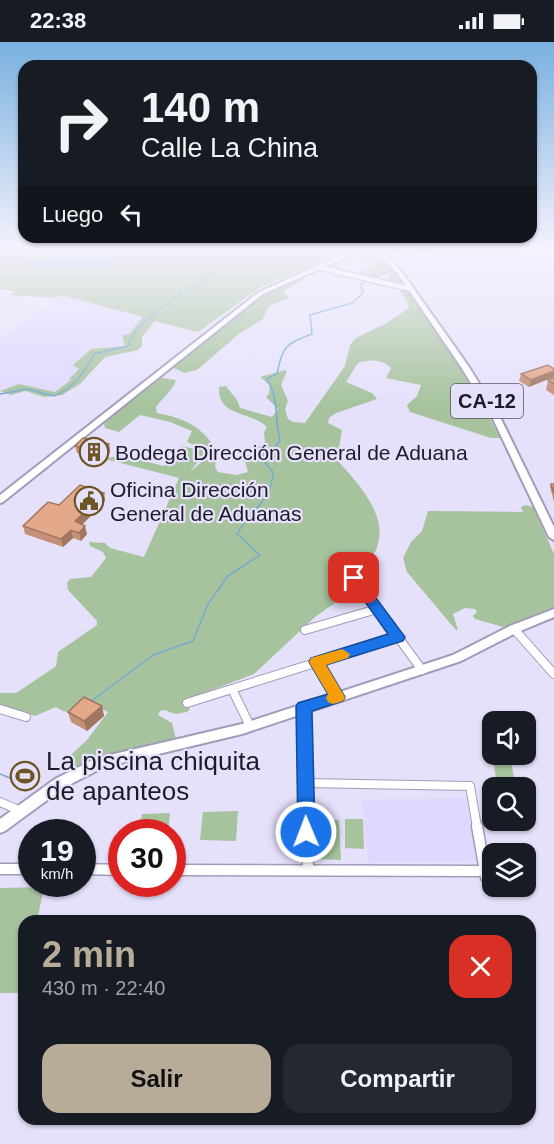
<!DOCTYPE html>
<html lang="es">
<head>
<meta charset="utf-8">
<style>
  :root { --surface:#171b24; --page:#242831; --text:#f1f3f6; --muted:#9ea1a6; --accent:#b6ac98 }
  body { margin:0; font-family:Arial,sans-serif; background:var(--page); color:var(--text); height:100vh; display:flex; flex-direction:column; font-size:22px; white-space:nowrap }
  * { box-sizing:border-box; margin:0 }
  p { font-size:20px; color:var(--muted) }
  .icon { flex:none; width:33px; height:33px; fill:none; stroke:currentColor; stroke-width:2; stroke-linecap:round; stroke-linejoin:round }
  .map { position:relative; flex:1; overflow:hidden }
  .panel { position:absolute; left:18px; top:873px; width:518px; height:210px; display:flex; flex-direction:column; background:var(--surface); border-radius:18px; box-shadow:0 2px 4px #0004 }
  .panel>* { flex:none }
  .hud { position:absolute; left:18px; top:18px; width:519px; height:183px; border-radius:18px; box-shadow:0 2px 4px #0004; background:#171b24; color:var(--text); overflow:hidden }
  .controls { position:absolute; left:482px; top:669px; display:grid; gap:12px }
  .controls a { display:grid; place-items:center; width:54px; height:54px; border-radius:12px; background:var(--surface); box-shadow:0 2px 4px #0004; font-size:30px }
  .speed { position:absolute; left:18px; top:777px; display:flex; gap:12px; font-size:30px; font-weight:700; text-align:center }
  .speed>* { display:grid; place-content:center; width:78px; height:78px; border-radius:50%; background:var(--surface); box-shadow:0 2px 4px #0004; line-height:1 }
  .speed small { font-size:15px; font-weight:400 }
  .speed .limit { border:9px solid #d22; background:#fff; color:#111 }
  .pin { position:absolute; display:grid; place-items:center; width:51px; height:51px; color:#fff; margin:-26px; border-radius:12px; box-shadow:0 3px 9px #0006 }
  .me { position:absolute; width:66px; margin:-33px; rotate:359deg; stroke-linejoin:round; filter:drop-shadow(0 0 4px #0008) }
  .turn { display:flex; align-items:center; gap:21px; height:126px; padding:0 24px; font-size:27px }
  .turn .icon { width:78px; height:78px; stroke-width:2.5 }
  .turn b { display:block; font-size:42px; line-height:51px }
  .then { display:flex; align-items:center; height:57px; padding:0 24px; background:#0003; gap:12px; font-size:22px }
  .round { display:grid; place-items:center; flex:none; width:63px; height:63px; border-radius:18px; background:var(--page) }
  .summary { display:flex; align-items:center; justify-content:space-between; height:102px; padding:0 24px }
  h1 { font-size:36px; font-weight:600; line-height:45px; color:var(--accent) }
  .button { display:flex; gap:12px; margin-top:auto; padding:12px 24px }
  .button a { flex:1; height:69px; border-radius:18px; background:var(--accent); color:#111; font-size:24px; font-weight:600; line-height:69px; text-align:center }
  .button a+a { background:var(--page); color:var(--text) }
  .status { display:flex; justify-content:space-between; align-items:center; height:42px; padding:0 30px; background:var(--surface); direction:ltr }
  .status svg { height:16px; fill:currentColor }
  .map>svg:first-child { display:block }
</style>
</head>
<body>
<div class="status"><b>22:38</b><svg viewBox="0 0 49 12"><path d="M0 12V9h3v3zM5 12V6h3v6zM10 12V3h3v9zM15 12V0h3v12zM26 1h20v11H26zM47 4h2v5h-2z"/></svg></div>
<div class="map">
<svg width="554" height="1102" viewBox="0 0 554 1102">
  <rect width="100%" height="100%" fill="#e6e1fb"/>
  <!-- built -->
  <path fill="#dfd8ff" d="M61,253L143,275L129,292L125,304L78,324L79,327L72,337L55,350L19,342L0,349V294L3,295Z
    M467,756L480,819L368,821L362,758Z"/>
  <!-- green -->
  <path fill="#a6c39e" d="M0,208H349L261,245L198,290L155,279L142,295V304L138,308L105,315L80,342L62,353L44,355L25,349L11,353L0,349L19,342L55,350L71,338L69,337L79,327L73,323L91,307L125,304L122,293L129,292L143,275L61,253L56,256L11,253L14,249L0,247Z
    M364,212L385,218L402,240H387L391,231L375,236L360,233V230L376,223L356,217L335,221L341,228L323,224L344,216Z
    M303,234L304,237L284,249L289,256L269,264L262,278L240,291L197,328L184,331L172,325C213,292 253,254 303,234Z
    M408,246L474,346L500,396H491L410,370L407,363L417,354L421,343L386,336L391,326C383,317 369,317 358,321L346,340L372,351L377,357L336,371L329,376L328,381L342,388L337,418C355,438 387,471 378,501C376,511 373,515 363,517L342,556L315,575L254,632L183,659L190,667L187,670L176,672L164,668L160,669L158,673L172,681L176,697L114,711L112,714L61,728V722L87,698L108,670L94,663C80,668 69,675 56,665L35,674L0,664V651H16L52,627L56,624L58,610L97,583V579L68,548L67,541L70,537L91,535L106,516L103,510L90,504L89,500L105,501L110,506L144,515L179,436L105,417L120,413L164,424L181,404L206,409L190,430L205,417L208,411L206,408L187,400L192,389L170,380L140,373L119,390L105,386L104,382L157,335L176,338C173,349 162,356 156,365L157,371C184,376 204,385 217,410L215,425L218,430L236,433L248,430L244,416L265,400L264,390L267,385C251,369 217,375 219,345L226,344L237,358L240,366L272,375L278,367L266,355L269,352L270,343L260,335L285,328L287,329L281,343L288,359L285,367L288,377L293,380L305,381L345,324L350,303L356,296L385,282L408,267L409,263L400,248Z
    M525,463L533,465L554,512V568L503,585L475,577L473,574L477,570L475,567L465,566L453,572L458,588L455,587L407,530L403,516L411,500L422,489L428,469L523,470L521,465Z
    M492,711L509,713L516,743H497Z
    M238,769L236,799L200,798L203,770Z
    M170,771L168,790H139L142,772Z
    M345,777H363L364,807L345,806Z
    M311,778H339L341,818L312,817Z
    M44,845L37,879H24L22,951H0V846Z"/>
  <!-- water -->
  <path fill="#73abd1" d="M76,208H112L111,212L101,215L109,220L103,226L25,224L32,219L53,218Z"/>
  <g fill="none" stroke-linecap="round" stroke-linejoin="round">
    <!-- stream -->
    <path stroke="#73abd1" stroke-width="1.5" d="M408,222V214L427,208
      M372,236L393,227
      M0,352L27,347L54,354C74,346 84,331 94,312L128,304C133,280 191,245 213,233L220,216L242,208
      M90,660L153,613L193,599L208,562L228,534L260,513L237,492C250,468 272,460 273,430L265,421L280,398C274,378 280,354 266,337L277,332C282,304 286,302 312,292L310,273L352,261L363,251L361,242L367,238
      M0,732L10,736"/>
    <!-- minor-far3 casing -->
    <g stroke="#a19bb9" stroke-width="7">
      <path id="minor-far3" d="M317,225L411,247"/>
    </g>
    <!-- minor-far2 casing -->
    <g stroke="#a19bb9" stroke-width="8">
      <path id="minor-far2" d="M355,536L359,541"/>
    </g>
    <!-- minor-far1 casing -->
    <g stroke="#a19bb9" stroke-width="10">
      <path id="minor-far1" d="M358,540L422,628
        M514,587L554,632
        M305,588L377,567
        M317,620L337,655
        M232,647L250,684
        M187,661L398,595
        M304,665L307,785
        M0,667L26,675
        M306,741L470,744L477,785
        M0,760L21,769"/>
    </g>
    <!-- minor casing -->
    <g stroke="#a19bb9" stroke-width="13">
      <path id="minor" d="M307,784L308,828
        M477,784L486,835
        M0,827H32
        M82,827L122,828
        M172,828L485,829"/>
    </g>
    <!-- secondary casing -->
    <g stroke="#a19bb9" stroke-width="4">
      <path id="secondary" d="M554,567V575L518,590L461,619L242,692L104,725L65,745L5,789L0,791V777L55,737L97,716L242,682L453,613L510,584Z"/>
    </g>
    <!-- primary casing -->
    <g stroke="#a19bb9" stroke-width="4">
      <path id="primary" d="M353,208H362L263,252L3,460L0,461V453L259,250Z
        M366,208H375L382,211L388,208H397L385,214L391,218L404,233L469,325L501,377L554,485V498L549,495L493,377L461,325L400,235L387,220Z"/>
    </g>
    <!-- minor-far3 -->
    <use href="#minor-far3" stroke="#fff" stroke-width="4.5"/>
    <!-- minor-far2 -->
    <use href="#minor-far2" stroke="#fff" stroke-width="6"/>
    <!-- minor-far1 -->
    <use href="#minor-far1" stroke="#fff" stroke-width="8"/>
    <!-- minor -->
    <use href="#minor" stroke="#fff" stroke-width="10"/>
    <!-- secondary -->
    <use href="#secondary" fill="#fff" fill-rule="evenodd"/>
    <!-- primary -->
    <use href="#primary" fill="#fff" fill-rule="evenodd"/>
  </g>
  <!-- wall -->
  <path fill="#c49078" d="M548,323L529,345L519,339L521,332Z
    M554,336V353L546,348L548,338Z
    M109,402L110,410L103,418L77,411L75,404Z
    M551,442H554V460L550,445Z
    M104,451L105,459L82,483L87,492L81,499L73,496L63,505L25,492L23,484L59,463Z
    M102,664L104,674L87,689L71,680L68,670Z"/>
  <!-- shaded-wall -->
  <path fill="#a07661" d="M554,329V335L529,345L531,338Z
    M109,402L110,410L103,418L101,410Z
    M104,451L105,459L77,488L75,479Z
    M85,484L87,492L81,499L79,491Z
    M71,488L73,496L63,505L61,497Z
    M102,664L104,674L87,689L84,679Z"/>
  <!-- building -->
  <path fill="#e4a88b" stroke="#a07661" stroke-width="1.5" d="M548,323L554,327V329L531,338L521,332Z
    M554,336V342L548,338Z
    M83,396L109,402L101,410L75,404Z
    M551,442H554V452Z
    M80,443L104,451L75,479L85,484L79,491L71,488L61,497L23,484L48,460L59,463Z
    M84,655L102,664L84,679L68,670Z"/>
  <!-- sky -->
  <linearGradient id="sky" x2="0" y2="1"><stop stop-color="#79b0df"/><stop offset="0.57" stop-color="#f4f2fd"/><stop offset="1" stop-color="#f4f2fd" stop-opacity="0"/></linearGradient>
  <rect width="554" height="363" fill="url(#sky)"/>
  <!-- route -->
  <path fill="#1a73e8" stroke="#114b97" stroke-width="1.5" d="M354,531L359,533L405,595L403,599L326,623L345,655L343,659L312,669L315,790L313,795L306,798L300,795L298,790L296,665L298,661L328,652L309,620L311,616L388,592L348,536Z"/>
  <!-- slow -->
  <path fill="#f59e0b" d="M342,607L350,612L348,616L326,623L345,655L343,659L333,662L328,660L326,656L328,652L309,620L311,616Z"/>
  <!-- icons -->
  <defs>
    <g id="building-ring" transform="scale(1.5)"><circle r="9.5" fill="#e6e1fb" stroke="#6d5525" stroke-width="1.5"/><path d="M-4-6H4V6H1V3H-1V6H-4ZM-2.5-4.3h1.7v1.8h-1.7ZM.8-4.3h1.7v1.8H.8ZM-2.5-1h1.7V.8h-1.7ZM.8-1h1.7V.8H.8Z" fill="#6d5525"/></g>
    <g id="civic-ring" transform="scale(1.5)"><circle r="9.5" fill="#e6e1fb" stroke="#6d5525" stroke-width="1.5"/><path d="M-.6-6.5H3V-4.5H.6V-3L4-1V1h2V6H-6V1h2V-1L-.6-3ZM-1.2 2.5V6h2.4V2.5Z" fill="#6d5525"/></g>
    <g id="stadium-ring" transform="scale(1.5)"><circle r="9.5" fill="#e6e1fb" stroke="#6d5525" stroke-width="1.5"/><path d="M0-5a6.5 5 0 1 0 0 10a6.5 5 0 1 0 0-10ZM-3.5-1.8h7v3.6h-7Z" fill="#6d5525"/></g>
  </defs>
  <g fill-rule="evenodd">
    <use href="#building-ring" x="94" y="410"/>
    <use href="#civic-ring" x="89" y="459"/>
    <use href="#stadium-ring" x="25" y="734"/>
  </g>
  <g text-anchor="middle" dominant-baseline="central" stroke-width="4.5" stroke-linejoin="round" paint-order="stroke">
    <!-- shield labels -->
    <rect fill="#e6e1fb" stroke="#595666" stroke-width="1.5" x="451" y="342" width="72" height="34" rx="4.5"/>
    <g font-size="20" font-weight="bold" fill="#1d1b26">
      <text x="487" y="359">CA-12</text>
    </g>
    <!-- poi labels -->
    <g font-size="21" fill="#1d1b26" stroke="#e6e1fb" text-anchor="start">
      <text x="115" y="410">Bodega Dirección General de Aduana</text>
      <text x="110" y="447">Oficina Dirección<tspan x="110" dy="24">General de Aduanas</tspan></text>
    </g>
    <!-- near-poi labels -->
    <g font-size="26" fill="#1d1b26" stroke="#e6e1fb" text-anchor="start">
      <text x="46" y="719">La piscina chiquita<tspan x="46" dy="30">de apanteos</tspan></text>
    </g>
  </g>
</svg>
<div class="controls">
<a><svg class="icon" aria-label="sound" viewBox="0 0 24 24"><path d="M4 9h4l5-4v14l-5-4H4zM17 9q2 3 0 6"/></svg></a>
<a><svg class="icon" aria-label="search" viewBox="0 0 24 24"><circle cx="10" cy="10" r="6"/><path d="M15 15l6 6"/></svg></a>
<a><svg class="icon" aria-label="layers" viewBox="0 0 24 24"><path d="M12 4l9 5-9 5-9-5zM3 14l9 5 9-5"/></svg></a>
</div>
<div class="speed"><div>19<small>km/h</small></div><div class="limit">30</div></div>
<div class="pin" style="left:354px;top:536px;background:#d93025"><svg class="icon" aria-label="arrive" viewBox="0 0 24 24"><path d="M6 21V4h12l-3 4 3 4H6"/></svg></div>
<svg class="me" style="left:306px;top:790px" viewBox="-20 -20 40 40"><circle r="17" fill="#1a73e8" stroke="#fff" stroke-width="3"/><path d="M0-11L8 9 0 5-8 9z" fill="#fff"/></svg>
<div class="hud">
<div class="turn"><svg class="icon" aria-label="right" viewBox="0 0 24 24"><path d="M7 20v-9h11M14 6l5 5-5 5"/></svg><div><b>140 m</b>Calle La China</div></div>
<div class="then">Luego<svg class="icon" aria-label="left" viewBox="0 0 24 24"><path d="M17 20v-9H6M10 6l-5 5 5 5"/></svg></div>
</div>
<section class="panel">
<div class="summary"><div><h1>2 min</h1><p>430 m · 22:40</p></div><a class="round" style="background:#d93025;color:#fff"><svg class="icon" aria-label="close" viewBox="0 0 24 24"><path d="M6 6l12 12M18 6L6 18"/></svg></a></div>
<div class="button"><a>Salir</a><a>Compartir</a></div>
</section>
</div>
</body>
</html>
